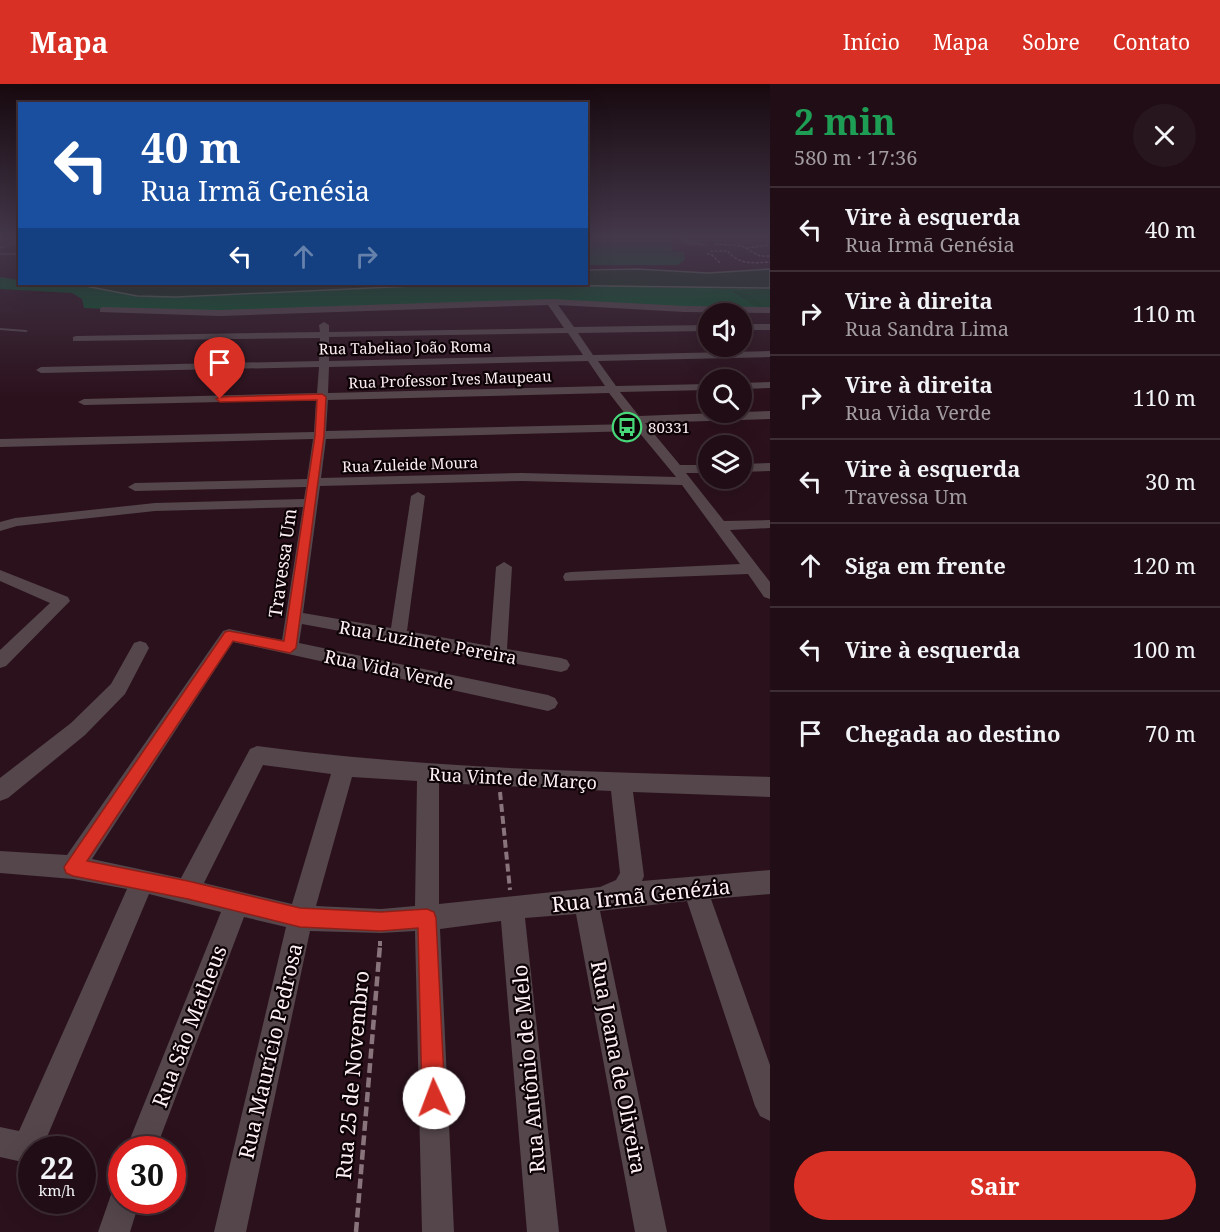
<!DOCTYPE html>
<html lang="pt">
<head>
<meta charset="utf-8">
<style>
  :root { --surface:#200d15; --page:#28161e; --text:#f1f3f6; --muted:#a29ca0; --line:#3d2d34; --accent:#d93025 }
  body { margin:0; font-family:"Noto Serif",serif; background:var(--page); color:var(--text); height:100vh; display:flex; flex-direction:column; font-size:22px; white-space:nowrap }
  * { box-sizing:border-box; margin:0 }
  p { font-size:20px; color:var(--muted) }
  .icon { flex:none; width:33px; height:33px; fill:none; stroke:currentColor; stroke-width:2; stroke-linecap:round; stroke-linejoin:round }
  .map { position:relative; flex:1; overflow:hidden }
  .panel { display:flex; flex-direction:column; background:var(--surface); width:450px }
  .panel>* { flex:none }
  .hud { position:absolute; left:18px; top:18px; width:570px; height:183px; border-radius:0px; box-shadow:0 6px 24px #0002,0 0 0 2px var(--line); background:#1a4fa0; color:#fff; overflow:hidden }
  .buttons { position:absolute; left:698px; top:219px; display:grid; gap:12px }
  .buttons a { display:grid; place-items:center; width:54px; height:54px; border-radius:50%; background:var(--surface); box-shadow:0 6px 24px #0002,0 0 0 2px var(--line); font-size:30px }
  .speed { position:absolute; left:18px; top:1052px; display:flex; gap:12px; font-size:30px; font-weight:700; text-align:center }
  .speed>* { display:grid; place-content:center; width:78px; height:78px; border-radius:50%; background:var(--surface); box-shadow:0 6px 24px #0002,0 0 0 2px var(--line); line-height:1 }
  .speed small { font-size:15px; font-weight:400 }
  .speed .limit { border:9px solid #d22; background:#fff; color:#111 }
  .pin { position:absolute; display:grid; place-items:center; width:51px; height:51px; color:#fff; margin:-62px -26px; border-radius:50% 50% 50% 0; rotate:-45deg; box-shadow:0 0 6px #0007 }
  .pin .icon { rotate:45deg }
  .me { position:absolute; width:66px; margin:-33px; rotate:358deg; stroke-linejoin:round; filter:drop-shadow(0 0 4px #0008) }
  .turn { display:flex; align-items:center; gap:21px; height:126px; padding:0 24px; font-size:27px }
  .turn .icon { width:78px; height:78px; stroke-width:2.5 }
  .turn b { display:block; font-size:42px; line-height:51px }
  .lanes { display:flex; align-items:center; height:57px; padding:0 24px; background:#0003; justify-content:center; gap:30px; direction:ltr }
  .lanes .off { opacity:.35 }
  .round { display:grid; place-items:center; flex:none; width:63px; height:63px; border-radius:32px; background:var(--page) }
  .headline { display:flex; align-items:center; justify-content:space-between; height:102px; padding:0 24px }
  h1 { font-size:36px; font-weight:700; line-height:45px; color:#1e9e55 }
  .action { display:flex; gap:12px; margin-top:auto; padding:12px 24px }
  .action a { flex:1; height:69px; border-radius:36px; background:var(--accent); color:#fff; font-size:24px; font-weight:700; line-height:69px; text-align:center }
  ul { padding:0; list-style:none }
  li { display:flex; align-items:center; gap:18px; height:84px; padding:0 24px; border-top:2px solid var(--line) }
  li div { flex:1 }
  li b { display:block; font-size:22px }
  li em { font-style:normal }
  header { display:flex; align-items:center; gap:36px; box-sizing:border-box; height:84px; padding:0 30px; background:var(--accent); color:#fff }
  header strong { font-size:28px }
  nav { display:flex; gap:33px; margin-inline-start:auto; font-size:21px }
  main { display:flex; flex:1; min-height:0 }
  .map>svg:first-child { display:block }
</style>
</head>
<body>
<header>
<strong>Mapa</strong>
<nav><a>Início</a><a>Mapa</a><a>Sobre</a><a>Contato</a></nav>
</header>
<main>
<div class="map">
<svg width="770" height="1148" viewBox="0 0 770 1148">
  <rect width="100%" height="100%" fill="#2b111c"/>
  <!-- green -->
  <path fill="#054a22" d="M586,153H671L673,167L683,168L685,175L678,181H587Z
    M770,205V226H759L732,206Z"/>
  <!-- forest -->
  <path fill="#025527" d="M603,165L623,169L656,168L685,175L678,181H587V168Z
    M0,193L19,196L20,200H75L137,212L176,213L456,200L770,205L733,207L760,226L656,222L615,219L179,228L84,224L82,215L72,209L0,205Z"/>
  <!-- water -->
  <path fill="#10351c" stroke="#576d5d" stroke-width="1.5" d="M637,185L708,189L770,185V204L456,200L176,213L137,212L75,200H586L587,186Z"/>
  <g fill="none" stroke-linecap="round" stroke-linejoin="round">
    <!-- canal -->
    <path fill="#10351c" fill-rule="evenodd" d="M0,153H4L0,155Z"/>
    <!-- path-far2 -->
    <path stroke="#89747c" stroke-width="1.5" stroke-dasharray="3 1.5" stroke-linecap="butt" d="M715,160L742,162L760,172H770
      M747,164L770,161
      M710,167H728C738,181 754,179 770,178
      M707,170H711L721,180"/>
    <!-- path-far1 -->
    <path stroke="#89747c" stroke-width="4" stroke-dasharray="8 4" stroke-linecap="butt" d="M500,708L510,806
      M380,862V857"/>
    <!-- path -->
    <path stroke="#89747c" stroke-width="4.5" stroke-dasharray="10 4.5" stroke-linecap="butt" d="M356,1148L380,861"/>
    <!-- service -->
    <path fill="#54464b" fill-rule="evenodd" d="M20,155V157L0,165V163Z
      M0,169H20V171H0Z
      M0,244L26,246L28,247L26,248L0,246Z"/>
    <!-- minor -->
    <path fill="#54464b" fill-rule="evenodd" d="M680,153H687L689,156L707,160L703,162L683,160Z
      M551,215L685,222L770,223V229L685,228L558,221L574,243L708,241V247L578,249L593,271L770,267V273L598,277L616,302L708,300V306L620,308L639,332L770,327V335L645,339L680,381H708V389H686L724,437L770,436V444L730,446L770,498V515L764,513L748,490L565,497L563,493L565,489L571,488L740,480L682,401L522,397L320,402L303,529L391,544L411,412L418,408L425,412L407,547L490,562L496,483L504,478L512,483L507,565L561,574L567,576L570,581L567,586L561,588L302,540L299,559L548,611L555,614L558,619L555,624L548,627L233,558L92,775L181,794L250,665L257,662C427,685 599,688 770,693V713L633,708L644,792L642,797L770,786V810L711,815L770,981V1037L760,1032L755,1022L687,817L600,827L667,1148H635L576,830L525,834L559,1148H527L501,837L440,845L454,1148H422L415,847L381,849L310,847L246,1148H214L286,843L244,833L156,1065H126L221,828L149,810L42,1065H32V1077L27,1079L0,1073V1043L19,1047L127,805L73,795L0,789V767L67,771L223,547L229,545L282,556L303,423L155,427L17,442L0,447V438L15,434L155,419L304,415L306,403L135,407L128,403L135,399L307,395L313,355L0,363V355L314,348L316,316L84,321L78,318L84,315L317,309L319,283L41,289L36,286L41,283L319,277L320,254L73,257V253L76,252L320,248L319,241L324,238L329,241V248L564,244L548,221L220,232L100,228V224L103,223L220,226ZM568,249L583,271L329,277V253ZM588,277L605,302L328,309L329,283ZM609,309L633,340L326,347L328,316ZM638,347L676,393L522,389L321,394L326,355ZM263,681L331,690L292,820L204,799ZM352,693L417,697L415,822L381,825L316,822ZM439,699L611,707L620,789L616,796L600,803L439,820Z
      M741,240H770V246H741Z
      M770,298V304L741,305V299Z
      M770,379V387L741,388V380Z
      M0,486L68,513L70,517L6,582L0,584V566L50,519L0,497Z
      M140,557L146,559L149,564L125,610L85,651L8,714L0,717V694L71,639L111,600L134,559Z
      M122,1101V1116H140L130,1148H98L113,1105Z"/>
  </g>
  <!-- sky -->
  <linearGradient id="sky" x2="0" y2="1"><stop stop-color="#18090f"/><stop offset="0.49" stop-color="#44384b"/><stop offset="1" stop-color="#44384b" stop-opacity="0"/></linearGradient>
  <rect width="770" height="313" fill="url(#sky)"/>
  <!-- route -->
  <path fill="#d93025" stroke="#8d1f18" stroke-width="1.5" d="M322,310L326,313L324,352L296,564L290,569L233,557L87,777L188,797L300,824L381,828L427,825L434,828L436,834L445,1014L441,1022L434,1025L426,1022L422,1014L418,844L381,847L300,843L188,815L73,792L66,789L64,783L225,548L229,547L284,557L315,352L317,316L220,318L216,315L220,313Z"/>
  <!-- icons -->
  <defs>
    <g id="bus-ring" transform="scale(1.5)"><circle r="9.5" fill="#0d0306" stroke="#47d779" stroke-width="1.5"/><path d="M-5-6H5V4H4V6H2V4H-2V6H-4V4H-5ZM-3.5-4V0h7V-4ZM-3.5 1.2v1.5H-2V1.2ZM2 1.2v1.5H3.5V1.2Z" fill="#47d779"/></g>
  </defs>
  <g fill-rule="evenodd">
    <use href="#bus-ring" x="627" y="343"/>
  </g>
  <g text-anchor="middle" dominant-baseline="central" stroke-width="4.5" stroke-linejoin="round" paint-order="stroke">
    <!-- far-street labels -->
    <g font-size="15" fill="#feeff4" stroke="#0d0306">
      <text transform="translate(405 263) rotate(-1)">Rua Tabeliao João Roma</text>
      <text transform="translate(450 295) rotate(-2)">Rua Professor Ives Maupeau</text>
      <text transform="translate(410 380) rotate(-2)">Rua Zuleide Moura</text>
    </g>
    <!-- far-poi labels -->
    <g font-size="15" fill="#feeff4" stroke="#0d0306" text-anchor="start">
      <text x="648" y="343">80331</text>
    </g>
    <!-- street labels -->
    <g font-size="18" fill="#feeff4" stroke="#0d0306">
      <text transform="translate(282 479) rotate(-82)">Travessa Um</text>
      <text transform="translate(428 558) rotate(10)">Rua Luzinete Pereira</text>
      <text transform="translate(389 585) rotate(12)">Rua Vida Verde</text>
      <text transform="translate(513 694) rotate(3)">Rua Vinte de Março</text>
    </g>
    <!-- near-street labels -->
    <g font-size="21" fill="#feeff4" stroke="#0d0306">
      <text transform="translate(641 811) rotate(-6)">Rua Irmã Genézia</text>
      <text transform="translate(189 942) rotate(-69)">Rua São Matheus</text>
      <text transform="translate(270 967) rotate(-77)">Rua Maurício Pedrosa</text>
      <text transform="translate(619 983) rotate(79)">Rua Joana de Oliveira</text>
      <text transform="translate(528 985) rotate(-95)">Rua Antônio de Melo</text>
      <text transform="translate(352 991) rotate(-85)">Rua 25 de Novembro</text>
    </g>
  </g>
</svg>
<div class="buttons">
<a><svg class="icon" aria-label="sound" viewBox="0 0 24 24"><path d="M4 9h4l5-4v14l-5-4H4zM17 9q2 3 0 6"/></svg></a>
<a><svg class="icon" aria-label="search" viewBox="0 0 24 24"><circle cx="10" cy="10" r="6"/><path d="M15 15l6 6"/></svg></a>
<a><svg class="icon" aria-label="layers" viewBox="0 0 24 24"><path d="M12 4l9 5-9 5-9-5zM3 14l9 5 9-5"/></svg></a>
</div>
<div class="speed"><div>22<small>km/h</small></div><div class="limit">30</div></div>
<div class="pin" style="left:220px;top:315px;background:#d93025"><svg class="icon" aria-label="arrive" viewBox="0 0 24 24"><path d="M6 21V4h12l-3 4 3 4H6"/></svg></div>
<svg class="me" style="left:434px;top:1014px" viewBox="-20 -20 40 40"><circle r="19" fill="#fff"/><path d="M0-13L10 11 0 6-10 11z" fill="#d93025"/></svg>
<div class="hud">
<div class="turn"><svg class="icon" aria-label="left" viewBox="0 0 24 24"><path d="M17 20v-9H6M10 6l-5 5 5 5"/></svg><div><b>40 m</b>Rua Irmã Genésia</div></div>
<div class="lanes"><svg class="icon" aria-label="left" viewBox="0 0 24 24"><path d="M17 20v-9H6M10 6l-5 5 5 5"/></svg><svg class="icon off" aria-label="ahead" viewBox="0 0 24 24"><path d="M12 20V5M6 11l6-6 6 6"/></svg><svg class="icon off" aria-label="right" viewBox="0 0 24 24"><path d="M7 20v-9h11M14 6l5 5-5 5"/></svg></div>
</div>
</div>
<section class="panel">
<div class="headline"><div><h1>2 min</h1><p>580 m · 17:36</p></div><a class="round"><svg class="icon" aria-label="close" viewBox="0 0 24 24"><path d="M6 6l12 12M18 6L6 18"/></svg></a></div>
<ul>
<li><svg class="icon" aria-label="left" viewBox="0 0 24 24"><path d="M17 20v-9H6M10 6l-5 5 5 5"/></svg><div><b>Vire à esquerda</b><p>Rua Irmã Genésia</p></div><em>40 m</em></li>
<li><svg class="icon" aria-label="right" viewBox="0 0 24 24"><path d="M7 20v-9h11M14 6l5 5-5 5"/></svg><div><b>Vire à direita</b><p>Rua Sandra Lima</p></div><em>110 m</em></li>
<li><svg class="icon" aria-label="right" viewBox="0 0 24 24"><path d="M7 20v-9h11M14 6l5 5-5 5"/></svg><div><b>Vire à direita</b><p>Rua Vida Verde</p></div><em>110 m</em></li>
<li><svg class="icon" aria-label="left" viewBox="0 0 24 24"><path d="M17 20v-9H6M10 6l-5 5 5 5"/></svg><div><b>Vire à esquerda</b><p>Travessa Um</p></div><em>30 m</em></li>
<li><svg class="icon" aria-label="ahead" viewBox="0 0 24 24"><path d="M12 20V5M6 11l6-6 6 6"/></svg><div><b>Siga em frente</b></div><em>120 m</em></li>
<li><svg class="icon" aria-label="left" viewBox="0 0 24 24"><path d="M17 20v-9H6M10 6l-5 5 5 5"/></svg><div><b>Vire à esquerda</b></div><em>100 m</em></li>
<li><svg class="icon" aria-label="arrive" viewBox="0 0 24 24"><path d="M6 21V4h12l-3 4 3 4H6"/></svg><div><b>Chegada ao destino</b></div><em>70 m</em></li>
</ul>
<div class="action"><a>Sair</a></div>
</section>
</main>
</body>
</html>
